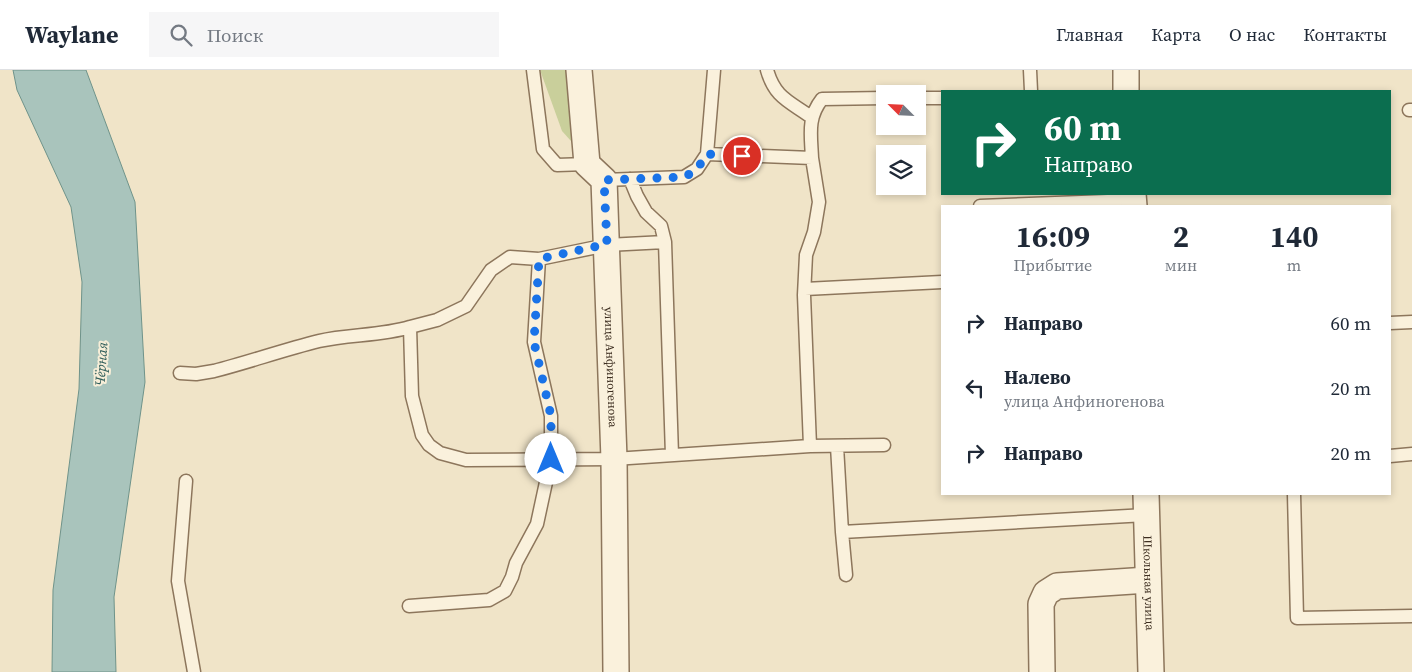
<!DOCTYPE html>
<html lang="ru">
<head>
<meta charset="utf-8">
<style>
  :root { --surface:#fff; --page:#f6f6f7; --text:#1f2937; --muted:#747a83; --line:#e0e1e3 }
  body { margin:0; font-family:"Source Serif 4",serif; background:var(--page); color:var(--text); height:100vh; display:flex; flex-direction:column; font-size:19px; white-space:nowrap }
  * { box-sizing:border-box; margin:0 }
  p { font-size:16px; color:var(--muted) }
  .icon { flex:none; width:28px; height:28px; fill:none; stroke:currentColor; stroke-width:2; stroke-linecap:round; stroke-linejoin:round }
  .map { position:relative; flex:1; overflow:hidden }
  .drawer { position:absolute; left:941px; top:135px; width:450px; height:290px; display:flex; flex-direction:column; background:var(--surface); border-radius:0px; box-shadow:0 2px 8px #0003 }
  .drawer>* { flex:none }
  .banner { position:absolute; left:941px; top:20px; width:450px; height:105px; border-radius:0px; box-shadow:0 2px 8px #0003; background:#0b6e4f; color:#fff; overflow:hidden }
  .needle { width:32px; rotate:294deg }
  .controls { position:absolute; left:876px; top:15px; display:grid; gap:10px }
  .controls a { display:grid; place-items:center; width:50px; height:50px; border-radius:0px; background:var(--surface); box-shadow:0 2px 8px #0003; font-size:25px }
  .pin { position:absolute; display:grid; place-items:center; width:42px; height:42px; color:#fff; margin:-21px; border:2px solid #fff; border-radius:50%; box-shadow:0 1px 5px #0007 }
  .me { position:absolute; width:55px; margin:-28px; rotate:0deg; stroke-linejoin:round; filter:drop-shadow(0 0 4px #0008) }
  .turn { display:flex; align-items:center; gap:18px; height:105px; padding:0 20px; font-size:22px }
  .turn .icon { width:65px; height:65px; stroke-width:2.5 }
  .turn b { display:block; font-size:35px; line-height:42px }
  .eta { display:flex; justify-content:space-evenly; align-items:center; height:85px; text-align:center }
  .eta b { font-size:30px; font-weight:700; line-height:35px }
  ul { padding:0; list-style:none }
  li { display:flex; align-items:center; gap:15px; height:65px; padding:0 20px }
  li div { flex:1 }
  li b { display:block; font-size:19px }
  li em { font-style:normal }
  header { display:flex; align-items:center; gap:30px; box-sizing:border-box; height:70px; padding:0 25px; background:var(--surface); border-bottom:1px solid var(--line) }
  header strong { font-size:24px }
  nav { display:flex; gap:28px; margin-inline-start:auto; font-size:18px }
  .search { width:350px; height:45px; background:var(--page); display:flex; align-items:center; gap:12px; box-sizing:border-box; padding:0 18px; border-radius:0px; color:var(--muted); font-size:19px }
  .map>svg:first-child { display:block }
</style>
</head>
<body>
<header>
<strong>Waylane</strong>
<div class="search"><svg class="icon" aria-label="search" viewBox="0 0 24 24"><circle cx="10" cy="10" r="6"/><path d="M15 15l6 6"/></svg>Поиск</div>
<nav><a>Главная</a><a>Карта</a><a>О нас</a><a>Контакты</a></nav>
</header>
<div class="map">
<svg width="1412" height="602" viewBox="0 0 1412 602">
  <rect width="100%" height="100%" fill="#f0e4c8"/>
  <!-- green -->
  <path fill="#c9cf9b" d="M540,0H589L588,69L571,71L562,61Z"/>
  <!-- water -->
  <path fill="#a9c4bc" stroke="#6f938a" d="M13,0H86L135,132L145,312L114,527L116,602H52L53,520L79,319L82,212L71,137L17,20Z"/>
  <g fill="none" stroke-linecap="round" stroke-linejoin="round">
    <!-- service casing -->
    <g stroke="#8d765c" stroke-width="15">
      <path id="service" d="M533,0L543,79L557,95L587,94
        M714,0L707,84L812,88C811,65 807,48 822,29L885,28
        M767,0C775,28 789,31 811,47
        M1030,0L1031,21
        M918,28H942
        M1409,40H1412
        M630,109L637,126L646,142L661,156L665,172L672,385
        M604,110L684,107L697,99L707,84
        M980,136L1134,130
        M805,219L942,212
        M1390,253L1412,252
        M410,257L437,250L466,236L491,200L510,187L539,189L607,175L665,172
        M180,303L196,304L214,301C249,292 283,280 319,271C349,264 381,266 410,257L412,326L422,365L429,375L440,383L466,390L614,389L810,376L804,225L806,185L814,162L819,132L812,88
        M810,376L884,375
        M837,376L842,462L1146,445
        M1390,386L1412,384
        M186,411L178,511L194,602
        M1294,424L1297,548L1412,546
        M842,462L846,505
        M409,536L489,530L505,521L512,507L516,493L537,454L551,389V346L534,272L539,189"/>
    </g>
    <!-- minor casing -->
    <g stroke="#8d765c" stroke-width="28">
      <g id="minor">
        <path id="s1" d="M579,0L587,94L604,110L614,389L616,602"/>
        <path d="M1126,0V21"/>
        <path d="M1133,124L1134,136"/>
        <path id="s2" d="M1146,424L1151,602"/>
        <path d="M1042,602L1041,534L1046,523L1057,516L1148,510"/>
      </g>
    </g>
    <!-- service -->
    <use href="#service" stroke="#faf1dc" stroke-width="12"/>
    <!-- minor -->
    <use href="#minor" stroke="#faf1dc" stroke-width="25"/>
  </g>
  <g fill="none" stroke-linecap="round" stroke-linejoin="round">
    <!-- route -->
    <path stroke="#1a73e8" stroke-width="9" stroke-dasharray="0 16.2" d="M551,389V346L534,272L539,189L607,174L604,110L684,107L697,100L706,84L742,86"/>
  </g>
  <g text-anchor="middle" dominant-baseline="central" stroke-width="4" stroke-linejoin="round" paint-order="stroke">
    <!-- street labels -->
    <g font-size="12" fill="#3d2e20" stroke="#f7eed8">
      <text stroke="none"><textPath href="#s1" startOffset="305">улица Анфиногенова</textPath></text>
      <text stroke="none"><textPath href="#s2" startOffset="89">Школьная улица</textPath></text>
    </g>
    <!-- water labels -->
    <g font-size="14" font-style="italic" fill="#2f5d5a" stroke="#f7eed8">
      <text transform="translate(101 294) rotate(-86)">Чёрная</text>
    </g>
  </g>
</svg>
<div class="controls">
<a><svg class="needle" viewBox="-14 -14 28 28"><path d="M0-13l5 13h-10z" fill="#e53935"/><path d="M0 13l5-13h-10z" fill="#747a83"/></svg></a>
<a><svg class="icon" aria-label="layers" viewBox="0 0 24 24"><path d="M12 4l9 5-9 5-9-5zM3 14l9 5 9-5"/></svg></a>
</div>
<div class="pin" style="left:742px;top:86px;background:#d93025"><svg class="icon" aria-label="arrive" viewBox="0 0 24 24"><path d="M6 21V4h12l-3 4 3 4H6"/></svg></div>
<svg class="me" style="left:551px;top:389px" viewBox="-20 -20 40 40"><circle r="19" fill="#fff"/><path d="M0-13L10 11 0 6-10 11z" fill="#1a73e8"/></svg>
<div class="banner">
<div class="turn"><svg class="icon" aria-label="right" viewBox="0 0 24 24"><path d="M7 20v-9h11M14 6l5 5-5 5"/></svg><div><b>60 m</b>Направо</div></div>
</div>
<section class="drawer">
<div class="eta">
<div><b>16:09</b><p>Прибытие</p></div>
<div><b>2</b><p>мин</p></div>
<div><b>140</b><p>m</p></div>
</div>
<ul>
<li><svg class="icon" aria-label="right" viewBox="0 0 24 24"><path d="M7 20v-9h11M14 6l5 5-5 5"/></svg><div><b>Направо</b></div><em>60 m</em></li>
<li><svg class="icon" aria-label="left" viewBox="0 0 24 24"><path d="M17 20v-9H6M10 6l-5 5 5 5"/></svg><div><b>Налево</b><p>улица Анфиногенова</p></div><em>20 m</em></li>
<li><svg class="icon" aria-label="right" viewBox="0 0 24 24"><path d="M7 20v-9h11M14 6l5 5-5 5"/></svg><div><b>Направо</b></div><em>20 m</em></li>
</ul>
</section>
</div>
</body>
</html>
